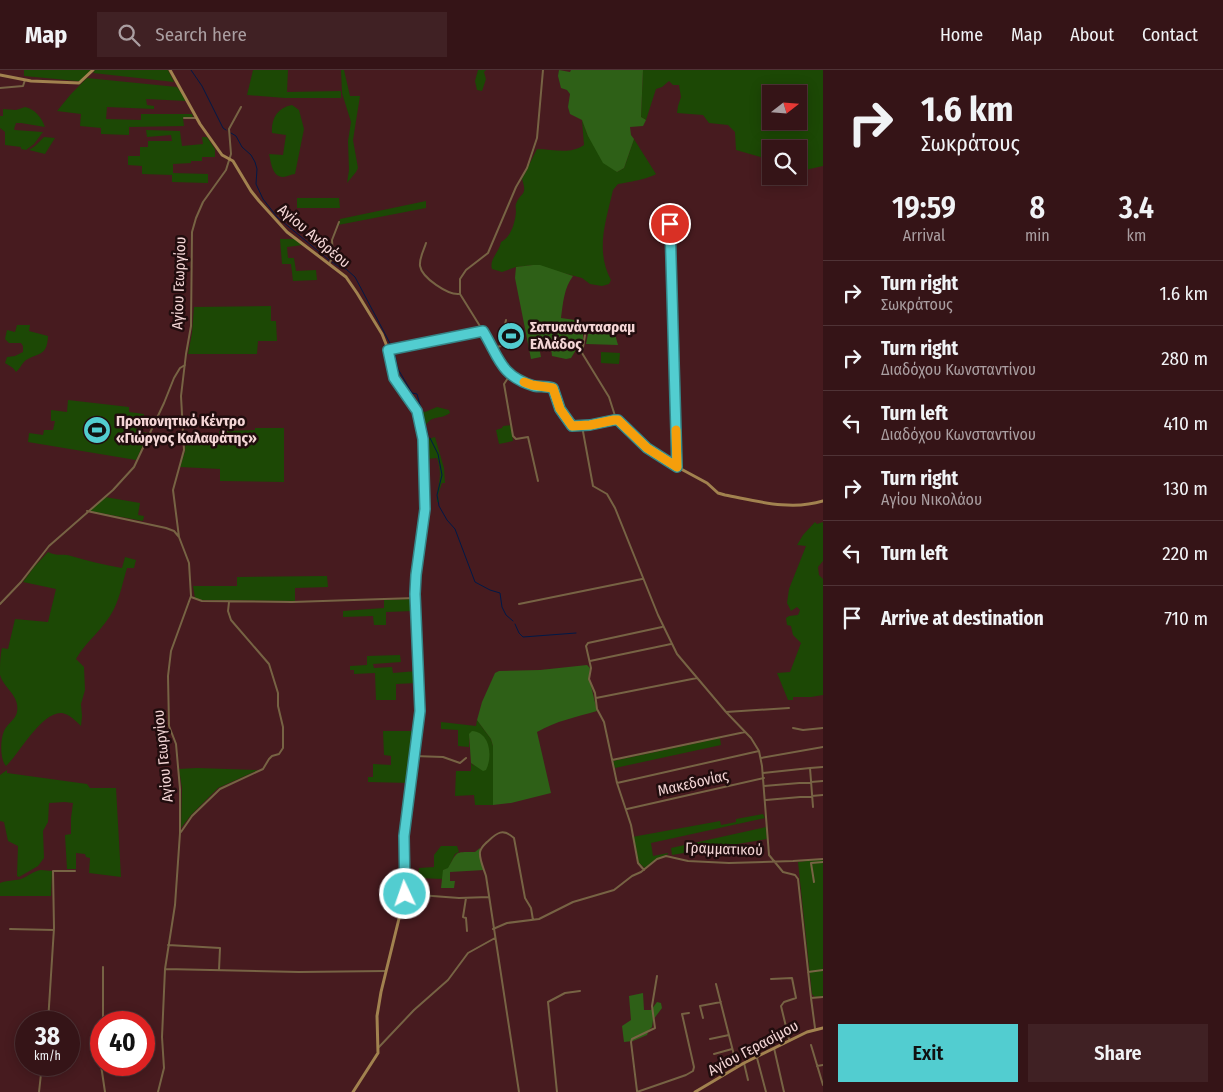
<!DOCTYPE html>
<html lang="en">
<head>
<meta charset="utf-8">
<style>
  :root { --surface:#351417; --page:#402124; --text:#f1f3f6; --muted:#aa9ea1; --line:#4f3336; --accent:#52cdd0 }
  body { margin:0; font-family:"Fira Sans Condensed",sans-serif; background:var(--page); color:var(--text); height:100vh; display:flex; flex-direction:column; font-size:19px; white-space:nowrap }
  * { box-sizing:border-box; margin:0 }
  p { font-size:16px; color:var(--muted) }
  .icon { flex:none; width:28px; height:28px; fill:none; stroke:currentColor; stroke-width:2; stroke-linecap:round; stroke-linejoin:round }
  .map { position:relative; flex:1; overflow:hidden }
  .details { display:flex; flex-direction:column; background:var(--surface); width:400px }
  .details>* { flex:none }
  .guide { background:#351417; color:var(--text); overflow:hidden }
  .needle { width:32px; rotate:73deg }
  .buttons { position:absolute; left:762px; top:15px; display:grid; gap:10px }
  .buttons a { display:grid; place-items:center; width:45px; height:45px; border-radius:0px; background:var(--surface); box-shadow:0 2px 12px #0003,0 0 0 1px var(--line); font-size:25px }
  .speed { position:absolute; left:15px; top:941px; display:flex; gap:10px; font-size:25px; font-weight:700; text-align:center }
  .speed>* { display:grid; place-content:center; width:65px; height:65px; border-radius:50%; background:var(--surface); box-shadow:0 2px 12px #0003,0 0 0 1px var(--line); line-height:1 }
  .speed small { font-size:12px; font-weight:400 }
  .speed .limit { border:8px solid #d22; background:#fff; color:#111 }
  .pin { position:absolute; display:grid; place-items:center; width:42px; height:42px; color:#fff; margin:-21px; border:2px solid #fff; border-radius:50%; box-shadow:0 1px 5px #0007 }
  .me { position:absolute; width:55px; margin:-28px; rotate:357deg; stroke-linejoin:round; filter:drop-shadow(0 0 4px #0008) }
  .turn { display:flex; align-items:center; gap:18px; height:105px; padding:0 15px; font-size:22px }
  .turn .icon { width:65px; height:65px; stroke-width:2.5 }
  .turn b { display:block; font-size:35px; line-height:42px }
  .eta { display:flex; justify-content:space-evenly; align-items:center; height:85px; text-align:center }
  .eta b { font-size:30px; font-weight:600; line-height:35px }
  .action { display:flex; gap:10px; margin-top:auto; padding:10px 15px }
  .action a { flex:1; height:58px; border-radius:0px; background:var(--accent); color:#111; font-size:20px; font-weight:600; line-height:58px; text-align:center }
  .action a+a { background:var(--page); color:var(--text) }
  ul { padding:0; list-style:none }
  li { display:flex; align-items:center; gap:15px; height:65px; padding:0 15px; border-top:1px solid var(--line) }
  li div { flex:1 }
  li b { display:block; font-size:19px }
  li em { font-style:normal }
  header { display:flex; align-items:center; gap:30px; box-sizing:border-box; height:70px; padding:0 25px; background:var(--surface); border-bottom:1px solid var(--line) }
  header strong { font-size:24px }
  nav { display:flex; gap:28px; margin-inline-start:auto; font-size:18px }
  .search { width:350px; height:45px; background:var(--page); display:flex; align-items:center; gap:12px; box-sizing:border-box; padding:0 18px; border-radius:0px; color:var(--muted); font-size:19px }
  main { display:flex; flex:1; min-height:0 }
  .map>svg:first-child { display:block }
</style>
</head>
<body>
<header>
<strong>Map</strong>
<div class="search"><svg class="icon" aria-label="search" viewBox="0 0 24 24"><circle cx="10" cy="10" r="6"/><path d="M15 15l6 6"/></svg>Search here</div>
<nav><a>Home</a><a>Map</a><a>About</a><a>Contact</a></nav>
</header>
<main>
<div class="map">
<svg width="823" height="1022" viewBox="0 0 823 1022">
  <rect width="100%" height="100%" fill="#471b1f"/>
  <!-- green -->
  <path fill="#1c4805" fill-rule="evenodd" d="M24,0H91L80,11H77L24,6Z
    M95,0H168L174,12L93,3Z
    M253,0H288L287,22L341,21V28H285L247,25Z
    M341,0H344L350,26H360L353,70L358,98L356,102L347,113L349,100L348,71L351,52L342,23Z
    M478,0H486L484,2L486,9L482,21L477,20L475,11Z
    M643,0H823V96L805,100L799,98V79H771V90L736,80L735,62L728,55L709,53L703,45L677,43L678,36L681,27L679,15H673L669,11L662,17L656,19L646,50L641,47ZM771,24H799V51H771Z
    M87,8L177,17L187,31L146,29L147,35L154,36V39L107,37L106,49L141,50V44H192L193,47L183,48L184,56L129,57V65L101,64V58L80,56L81,44L57,41L71,24Z
    M292,35L299,40L304,59L295,104C291,104 287,107 283,107C272,107 271,92 269,84L283,85L286,65L272,63C271,49 277,38 292,35Z
    M25,37C35,39 42,48 45,57L21,53H16L14,59L15,60L43,62L34,74L26,80L21,79V77L5,75V62L0,58V46H3V39L16,40Z
    M582,50L588,66L617,102L624,98L634,69L656,104C651,108 626,113 618,114L613,120C606,151 595,180 611,210L609,214L602,216L590,214L582,208L533,195L516,197L502,202L492,199C489,189 499,183 501,172C511,167 515,153 516,142C516,139 515,136 516,134C520,122 528,127 522,109L537,79C553,79 570,85 584,75Z
    M146,60L180,61L182,76L203,74L202,67H207L215,79V87H202V91H191V93L173,94V103L208,104V113L172,112V105L142,104V96L128,95V86H140V77H148V71H172L171,65L147,67Z
    M44,67L55,68L45,84L29,80L35,76Z
    M297,128H339L340,138H297Z
    M426,131V138L338,155L340,149Z
    M280,169H294L303,175L287,177L288,188H294L296,201L316,200L317,210L293,211L291,194H282Z
    M271,236V251H276L277,271H258L257,284H188L192,263L194,237Z
    M17,255H30L29,261L48,266C47,286 40,282 26,290C22,293 20,299 16,302L13,298L5,293L7,287L15,286L23,282V276L21,273H9L5,269L7,260L15,262Z
    M601,282L620,283L619,294L601,293Z
    M68,330L129,337V342L144,344L142,362L149,363L136,390L28,372L29,363L43,365L44,360H53L55,351H51V340L67,342Z
    M437,337L449,340L450,343C439,351 431,343 424,359L419,340L425,342Z
    M511,355L513,371L499,374L496,360L502,358L503,356Z
    M255,358H284V412L220,411V399L180,397L185,381L186,363L219,364V361L255,360Z
    M435,367L444,398L445,413H442L438,425L439,432H437C436,414 444,409 437,388L427,389L425,370Z
    M105,427L140,433L138,445L144,446L143,451L89,441Z
    M815,452L817,454L823,452V491L818,497L819,505L823,509V625L811,627H793V630H788L777,603L790,602L801,573L793,565L791,556L787,555L786,548L789,546L798,545L800,540L797,537L791,541L787,533L789,519L806,476L797,475L803,465Z
    M48,482C58,487 62,483 71,486C88,491 104,495 122,498L125,487L136,490L134,498H127C123,511 120,527 114,539C105,558 86,571 76,589L84,597L85,620L81,634L82,646L81,656C76,651 69,644 62,643C42,641 19,684 6,696C0,690 0,670 4,661C7,654 16,649 17,642C20,625 4,619 0,605C0,597 0,586 2,578L8,579L15,549L48,552L56,519L23,512L34,497Z
    M327,506L328,517L295,518V531L202,530L195,528L193,516H237V507Z
    M413,529L414,541L386,542V555H374L373,546L343,547V541L384,538V530Z
    M400,585L401,592L373,594L374,598L392,597L393,603L417,601V613L396,614V630H376L375,603L354,604V600H350V596L367,595V586Z
    M477,650L491,669L493,676V735H475L474,725L455,726L456,701H471V693L474,696L469,664V677L458,676V660L441,659V652L476,656Z
    M383,661H416L410,713L368,712V707H373V694L391,695V686L384,685Z
    M720,668L721,675L615,698L613,691Z
    M197,698L258,700L218,718L191,745L181,758L182,718L179,699Z
    M7,700V703L87,714L90,718H116L121,807L89,803L90,788L86,787L85,784L76,783V799H67L65,765L71,764V748L73,733L65,732L49,733L48,752L43,761L44,788L38,796L19,807L17,806L18,776L8,771L4,752L0,751V705Z
    M763,744L765,748L651,773L653,786L668,783V784L656,789L645,798L639,793L632,767L720,751L721,755L736,752V749Z
    M766,757L767,769L672,785L671,778Z
    M441,776H457L459,782L455,784L448,799L443,800V809L418,808L419,798L434,797V785Z
    M823,789V926L815,927L812,924L798,792Z
    M41,800L52,801L51,826H0V813C7,810 14,811 21,809C29,806 33,801 41,800Z"/>
  <!-- forest -->
  <path fill="#2e6017" d="M559,0L570,2L571,0H643L641,47L646,50L643,56L630,57L631,65L634,69L624,98L617,102L603,93L588,66L582,50L570,44L568,37L570,24L567,20L561,18L558,6Z
    M533,195H540L573,206C564,218 563,233 561,248L575,250L576,262L583,263V273L576,280L571,288L566,289L552,286L550,269L538,271L541,287L531,289L515,208L516,197Z
    M588,264H615L618,275L586,274Z
    M587,595L590,598L589,607L597,641C576,647 556,651 537,662L551,723L511,733L493,735V676L491,669L477,650L482,632L495,603L499,601L540,600Z
    M472,661C490,662 493,686 486,700L483,701L471,693L469,664Z
    M480,778L481,791L484,800L450,802V811H455L454,818H441L443,800L448,798C458,781 454,782 475,782Z
    M643,923L644,940H651L657,932L661,933L662,938L653,950L652,957L649,960L647,965L633,971L624,972L622,956L631,950L629,926Z"/>
  <g fill="none" stroke-linecap="round" stroke-linejoin="round">
    <!-- stream -->
    <path stroke="#001947" stroke-width="1" d="M191,0L202,16L223,58L226,60
      M231,63L236,66L242,77L251,85L255,92L257,99L256,114L263,129L277,147L329,190
      M332,192L341,198L346,199L355,207L392,277
      M394,281L398,299L412,323L417,324L428,365
      M430,368L438,384L442,405L437,425L439,436L447,450L455,459L475,512L490,520L500,523L502,537L506,545L513,551
      M515,554L519,563L523,567L576,563"/>
    <!-- street -->
    <path stroke="#776344" stroke-width="2" d="M0,18L23,16L25,10
      M184,48H196
      M670,136L669,176L677,396
      M426,173C424,180 419,188 420,196C422,208 448,225 459,224
      M329,194L333,186L332,170L339,152
      M587,253L582,283L609,327L616,349
      M483,261L460,224V209L466,200L488,183L516,117L527,98L537,68L543,0
      M493,278L505,275L504,259L506,250
      M510,305L504,314L513,366L516,369L528,367L538,411
      M582,356L593,416L607,424L615,438L658,545L677,584L726,642L751,668L759,681L762,696L769,785L783,802L795,805L798,809L811,928
      M87,441L166,458L174,461L179,467
      M191,527L202,531L292,532L415,528
      M0,534L21,512L49,476L113,420L134,397L164,333L174,308L180,298L185,295
      M519,534L642,509
      M590,591L671,574
      M596,628L697,608
      M726,642L789,638
      M793,658L803,660L823,658
      M414,686L443,687L460,693L466,688
      M761,688L823,677
      M612,690L745,662
      M810,698L823,697
      M763,703L810,698L813,737
      M617,713L759,681
      M764,716L823,711
      M766,730L823,725
      M627,739L764,708
      M181,762L192,746L220,719L263,699L269,689L272,686L279,684L283,678V657L278,636V623L269,594L231,550L228,541L229,532
      M644,800L638,793L631,755L617,713L604,652L597,639L595,623L589,609L591,598L586,576L588,573L662,557
      M814,812L811,793L823,792
      M406,824L459,828L489,827
      M466,828L463,847L466,848L467,861
      M10,859L54,860
      M493,859L507,853L539,849L573,832L614,820L632,806L641,802L657,789L666,786L688,791L729,793L793,791L823,789
      M168,875L220,878L219,900
      M103,897V952
      M165,899L299,902L385,901
      M808,902L823,900
      M771,909L792,908L796,928L784,932L781,936L789,969
      M716,914L737,997
      M703,948L700,936L721,932
      M48,952L54,858L53,801H75
      M815,958L811,928L823,927
      M710,969L729,965
      M101,972V994
      M811,975L823,1015
      M379,977L414,940L448,910L468,883L495,868
      M774,978L784,1022
      M714,984L732,979
      M757,988L766,1022
      M744,993L748,1010
      M101,995L105,1022
      M817,996L823,995
      M637,1021L631,972L632,969L655,958L652,936L657,906
      M39,1022L42,995
      M158,1022L164,998L162,967L165,899L175,835L180,763V719L176,674L169,656L168,606L171,581L191,526L189,493L179,467L173,420L184,380L181,326L186,284L191,256L192,162L196,148L203,132L226,100L231,84L229,59L241,37
      M519,1022L486,806C484,799 479,789 480,782C481,777 484,775 487,772C496,764 502,757 514,768L525,828L531,838L533,850
      M557,1022L548,932L565,923L580,921
      M637,1022L686,1005L693,1001L694,997L682,944L689,943"/>
    <!-- secondary -->
    <path stroke="#a2824f" stroke-width="3" d="M170,0L200,54L222,85L233,91L251,121L259,131L287,162L346,207L357,223L382,264L388,279L394,308L417,341L423,369L425,439L416,505L415,524L420,641L404,766L403,795L406,820L381,922L377,946L378,983L353,1022
      M0,5L31,11L79,13L93,0
      M388,279L483,261L501,296L506,302L532,315L553,318L558,335L572,356L590,355L614,350H618L657,386L707,413L718,423L725,425C757,431 791,441 823,431
      M695,1022L744,993L807,962L823,958"/>
  </g>
  <g fill="none" stroke-linecap="round" stroke-linejoin="round">
    <!-- route casing -->
    <g stroke="#358587" stroke-width="12">
      <path id="route" d="M405,824L404,766L420,641L415,524L416,505L425,439L423,369L417,341L394,308L388,280L483,261C499,287 500,306 534,316C540,317 546,316 553,318L560,339L572,356L590,355L614,350H618L647,378L677,397L670,154"/>
    </g>
    <!-- route -->
    <use href="#route" stroke="#52cdd0" stroke-width="9"/>
    <!-- slow -->
    <path stroke="#f59e0b" stroke-width="9" d="M524,312L532,315L553,318L560,339L572,356L590,355L614,350H618L647,378L677,397L676,360"/>
  </g>
  <!-- icons -->
  <defs>
    <g id="stadium-disc" transform="scale(1.4375)"><circle r="9.5" fill="#52cdd0" stroke="#210d0e"/><path d="M0-5a6.5 5 0 1 0 0 10a6.5 5 0 1 0 0-10ZM-3.5-1.8h7v3.6h-7Z" fill="#111"/></g>
  </defs>
  <g fill-rule="evenodd">
    <use href="#stadium-disc" x="511" y="266"/>
    <use href="#stadium-disc" x="97" y="360"/>
  </g>
  <g text-anchor="middle" dominant-baseline="central" stroke-width="5" stroke-linejoin="round" paint-order="stroke">
    <!-- street labels -->
    <g font-size="15" fill="#f4d6d6" stroke="#210d0e">
      <text transform="translate(314 166) rotate(40)">Αγίου Ανδρέου</text>
      <text transform="translate(179 213) rotate(-88)">Αγίου Γεωργίου</text>
      <text transform="translate(163 686) rotate(-96)">Αγίου Γεωργίου</text>
      <text transform="translate(693 713) rotate(-13)">Μακεδονίας</text>
      <text transform="translate(724 779) rotate(2)">Γραμματικού</text>
      <text transform="translate(753 978) rotate(-28)">Αγίου Γερασίμου</text>
    </g>
    <!-- poi labels -->
    <g font-size="15" font-weight="bold" fill="#f4d6d6" stroke="#210d0e" text-anchor="start">
      <text x="530" y="257">Σατυανάντασραμ<tspan x="530" dy="17">Ελλάδος</tspan></text>
      <text x="116" y="351">Προπονητικό Κέντρο<tspan x="116" dy="17">«Γιώργος Καλαφάτης»</tspan></text>
    </g>
  </g>
</svg>
<div class="buttons">
<a><svg class="needle" viewBox="-14 -14 28 28"><path d="M0-13l5 13h-10z" fill="#e53935"/><path d="M0 13l5-13h-10z" fill="#aa9ea1"/></svg></a>
<a><svg class="icon" aria-label="search" viewBox="0 0 24 24"><circle cx="10" cy="10" r="6"/><path d="M15 15l6 6"/></svg></a>
</div>
<div class="speed"><div>38<small>km/h</small></div><div class="limit">40</div></div>
<div class="pin" style="left:670px;top:154px;background:#d93025"><svg class="icon" aria-label="arrive" viewBox="0 0 24 24"><path d="M6 21V4h12l-3 4 3 4H6"/></svg></div>
<svg class="me" style="left:405px;top:824px" viewBox="-20 -20 40 40"><circle r="17" fill="#52cdd0" stroke="#fff" stroke-width="3"/><path d="M0-11L8 9 0 5-8 9z" fill="#fff"/></svg>
</div>
<section class="details">
<div class="guide">
<div class="turn"><svg class="icon" aria-label="right" viewBox="0 0 24 24"><path d="M7 20v-9h11M14 6l5 5-5 5"/></svg><div><b>1.6 km</b>Σωκράτους</div></div>
</div>
<div class="eta">
<div><b>19:59</b><p>Arrival</p></div>
<div><b>8</b><p>min</p></div>
<div><b>3.4</b><p>km</p></div>
</div>
<ul>
<li><svg class="icon" aria-label="right" viewBox="0 0 24 24"><path d="M7 20v-9h11M14 6l5 5-5 5"/></svg><div><b>Turn right</b><p>Σωκράτους</p></div><em>1.6 km</em></li>
<li><svg class="icon" aria-label="right" viewBox="0 0 24 24"><path d="M7 20v-9h11M14 6l5 5-5 5"/></svg><div><b>Turn right</b><p>Διαδόχου Κωνσταντίνου</p></div><em>280 m</em></li>
<li><svg class="icon" aria-label="left" viewBox="0 0 24 24"><path d="M17 20v-9H6M10 6l-5 5 5 5"/></svg><div><b>Turn left</b><p>Διαδόχου Κωνσταντίνου</p></div><em>410 m</em></li>
<li><svg class="icon" aria-label="right" viewBox="0 0 24 24"><path d="M7 20v-9h11M14 6l5 5-5 5"/></svg><div><b>Turn right</b><p>Αγίου Νικολάου</p></div><em>130 m</em></li>
<li><svg class="icon" aria-label="left" viewBox="0 0 24 24"><path d="M17 20v-9H6M10 6l-5 5 5 5"/></svg><div><b>Turn left</b></div><em>220 m</em></li>
<li><svg class="icon" aria-label="arrive" viewBox="0 0 24 24"><path d="M6 21V4h12l-3 4 3 4H6"/></svg><div><b>Arrive at destination</b></div><em>710 m</em></li>
</ul>
<div class="action"><a>Exit</a><a>Share</a></div>
</section>
</main>
</body>
</html>
